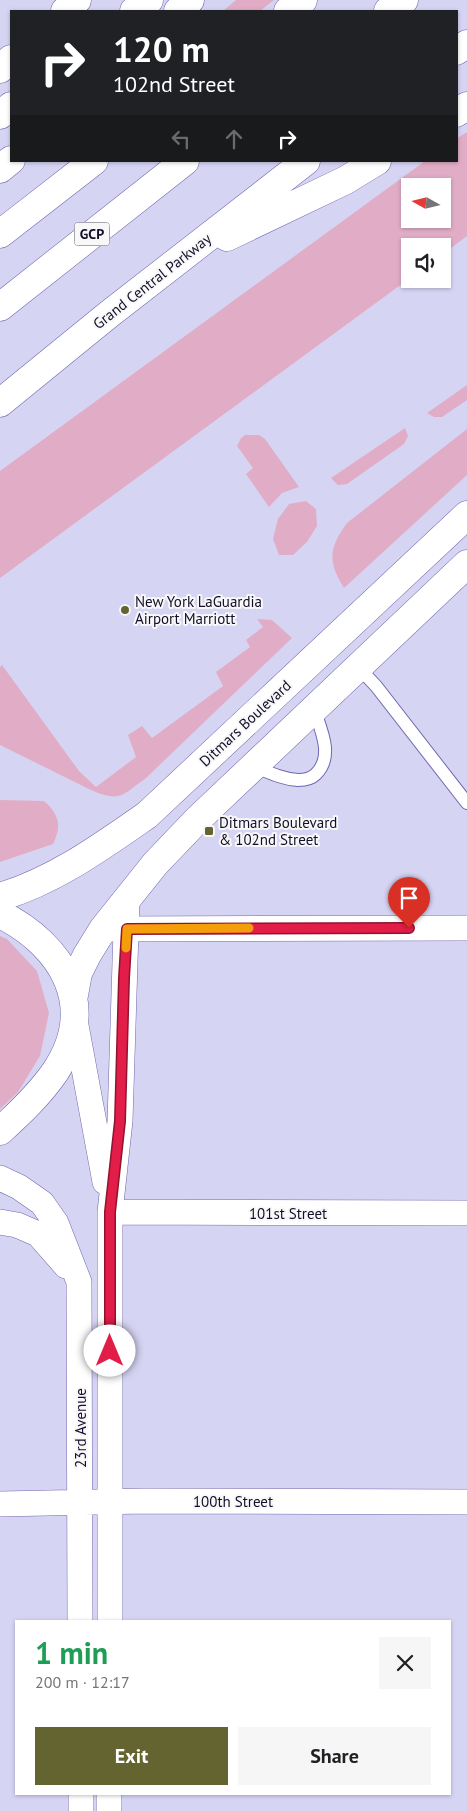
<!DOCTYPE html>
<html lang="en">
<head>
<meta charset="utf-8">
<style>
  :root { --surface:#fff; --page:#f6f6f6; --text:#202124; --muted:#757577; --accent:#646430 }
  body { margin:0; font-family:"PT Sans",sans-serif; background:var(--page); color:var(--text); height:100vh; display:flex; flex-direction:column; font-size:19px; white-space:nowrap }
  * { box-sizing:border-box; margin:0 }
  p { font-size:16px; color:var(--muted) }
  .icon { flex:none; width:28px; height:28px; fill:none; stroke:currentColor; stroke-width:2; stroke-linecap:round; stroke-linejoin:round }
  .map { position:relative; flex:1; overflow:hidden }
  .side { position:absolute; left:15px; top:1620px; width:436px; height:175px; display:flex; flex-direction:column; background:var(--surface); border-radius:0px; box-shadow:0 1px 4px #0004 }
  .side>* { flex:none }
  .banner { position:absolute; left:10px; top:10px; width:448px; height:152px; border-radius:0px; box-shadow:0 1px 4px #0004; background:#202124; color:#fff; overflow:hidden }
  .needle { width:32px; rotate:278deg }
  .buttons { position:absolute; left:401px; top:178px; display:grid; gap:10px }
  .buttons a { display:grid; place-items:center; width:50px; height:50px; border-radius:0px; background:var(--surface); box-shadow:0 1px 4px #0004; font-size:25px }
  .pin { position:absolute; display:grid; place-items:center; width:42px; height:42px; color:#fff; margin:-51px -21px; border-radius:50% 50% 50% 0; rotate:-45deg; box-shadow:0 0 5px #0007 }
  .pin .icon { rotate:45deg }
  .me { position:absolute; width:55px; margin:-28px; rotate:0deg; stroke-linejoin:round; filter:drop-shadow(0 0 4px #0008) }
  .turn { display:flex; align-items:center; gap:18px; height:105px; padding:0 20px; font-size:22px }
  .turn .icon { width:65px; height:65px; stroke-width:2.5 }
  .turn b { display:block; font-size:35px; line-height:42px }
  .lanes { display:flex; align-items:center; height:48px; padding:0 20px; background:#0003; justify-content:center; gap:25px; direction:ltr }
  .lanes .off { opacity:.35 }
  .round { display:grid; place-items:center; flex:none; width:52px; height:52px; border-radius:0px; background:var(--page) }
  .head { display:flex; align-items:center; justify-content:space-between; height:85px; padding:0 20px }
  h1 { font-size:30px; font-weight:700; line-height:38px; color:#1e9e55 }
  .button { display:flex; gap:10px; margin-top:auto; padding:10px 20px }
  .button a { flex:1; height:58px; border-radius:0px; background:var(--accent); color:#fff; font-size:20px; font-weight:700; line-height:58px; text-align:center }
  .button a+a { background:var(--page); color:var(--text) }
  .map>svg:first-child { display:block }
</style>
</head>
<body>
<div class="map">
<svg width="467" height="1811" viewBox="0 0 467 1811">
  <rect width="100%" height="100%" fill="#d6d4f3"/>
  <!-- green -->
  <path fill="#e1adc6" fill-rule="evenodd" d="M236,0H274L260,11H223Z
    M467,132V236L443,254L442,246H410V278L0,578V471L425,161H456V139ZM410,186H442V219H410Z
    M467,385V400L442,417H434L427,413Z
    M405,428L408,436L404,444L347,484L338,485L331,478Z
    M467,429V475L344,588C328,562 328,549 347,523Z
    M245,435H259L265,439L299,487L282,493L269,507L246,474L253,468L237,446L241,438Z
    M306,501L316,509L317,526L307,542L293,555H279L273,539L278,519L289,504Z
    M257,619L272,620L292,638L146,778C122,795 121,803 91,790L0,745V667L2,665L79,771L96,787L136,757L128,735L142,726L152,738L223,686L216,672L250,647L246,640L263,627Z
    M0,800L44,801C59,814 62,826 53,844L0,862Z
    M0,936L7,939L37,971L49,1013L40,1056L18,1092L0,1109Z"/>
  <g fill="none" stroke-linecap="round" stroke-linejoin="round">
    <!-- lane casing -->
    <g stroke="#7167af" stroke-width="14">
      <path id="lane" d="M358,667L376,686L467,803
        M253,766C268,772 282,779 298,780C305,780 311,779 316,774C334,756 321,730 314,709"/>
    </g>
    <!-- street casing -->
    <g stroke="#7167af" stroke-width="26">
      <path id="street" d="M112,929L467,928
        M75,1020L105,1182
        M0,1178L19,1187L42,1203L56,1223L79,1282L80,1621
        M110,1212L467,1213
        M0,1222L17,1225L38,1234L66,1266
        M0,1504L144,1501L467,1502
        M110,1621V1212L120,1121L127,899
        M81,1794V1811
        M109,1811V1794"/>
    </g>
    <!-- secondary casing -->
    <g stroke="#7167af" stroke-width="29">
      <path id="secondary" d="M65,11L77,0
        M134,11L149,0
        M178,11L190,0
        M0,69L11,59
        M0,115L11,106
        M0,169L11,160
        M0,897C54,881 101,847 147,815L467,515
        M0,914C64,946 99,1007 55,1072C39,1095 20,1113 0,1131
        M74,995L78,973L87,955L103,929L155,864L197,820L467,564"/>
    </g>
    <!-- highway casing -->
    <g stroke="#7167af" stroke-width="29">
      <path id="highway" d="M288,11L303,0
        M388,11L404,0
        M456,51L467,44
        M456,113L467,106
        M0,234L94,161
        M227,237L346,180L377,161
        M0,307L185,161
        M0,403L108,315L306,161"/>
    </g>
    <!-- lane -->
    <use href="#lane" stroke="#fff" stroke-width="12"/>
    <!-- street -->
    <use href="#street" stroke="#fff" stroke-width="25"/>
    <!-- secondary -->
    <use href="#secondary" stroke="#fff" stroke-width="28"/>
    <!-- highway -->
    <use href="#highway" stroke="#fff" stroke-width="28"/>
  </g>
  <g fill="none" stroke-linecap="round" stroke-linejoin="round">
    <!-- route casing -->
    <g stroke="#92132f" stroke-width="12">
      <path id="route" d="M110,1351V1212L120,1121L124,978L127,929L409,928"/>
    </g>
    <!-- route -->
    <use href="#route" stroke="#e11d48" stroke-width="9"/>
    <!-- slow -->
    <path stroke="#f59e0b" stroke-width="9" d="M126,948L127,929L249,928"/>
  </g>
  <!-- markers -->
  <g fill="#646430" stroke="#f8f8f8" stroke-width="2">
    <circle cx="125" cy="610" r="5"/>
    <rect x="204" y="826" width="10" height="10" rx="2.5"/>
  </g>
  <g text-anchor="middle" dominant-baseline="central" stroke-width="4" stroke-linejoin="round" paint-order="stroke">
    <!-- shield labels -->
    <rect fill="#f8f8f8" stroke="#585468" stroke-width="1" x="74.5" y="222.5" width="35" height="23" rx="4"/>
    <g font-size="14" font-weight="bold" fill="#130e2a">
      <text x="92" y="234">GCP</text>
    </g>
    <!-- street labels -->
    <g font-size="15" fill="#130e2a" stroke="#f8f8f8">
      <text transform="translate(152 281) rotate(-38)">Grand Central Parkway</text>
      <text transform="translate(245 723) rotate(-43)">Ditmars Boulevard</text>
      <text x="288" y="1213">101st Street</text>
      <text transform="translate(80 1428) rotate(-90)">23rd Avenue</text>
      <text x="233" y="1501">100th Street</text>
    </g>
    <!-- poi labels -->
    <g font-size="15" fill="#130e2a" stroke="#f8f8f8" text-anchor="start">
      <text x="135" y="601">New York LaGuardia<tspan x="135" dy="17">Airport Marriott</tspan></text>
      <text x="219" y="822">Ditmars Boulevard<tspan x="219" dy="17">&amp; 102nd Street</tspan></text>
    </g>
  </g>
</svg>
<div class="buttons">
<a><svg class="needle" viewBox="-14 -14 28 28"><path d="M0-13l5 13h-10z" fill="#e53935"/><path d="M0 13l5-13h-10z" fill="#757577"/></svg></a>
<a><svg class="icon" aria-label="sound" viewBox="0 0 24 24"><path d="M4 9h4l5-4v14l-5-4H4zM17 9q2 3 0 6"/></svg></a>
</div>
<div class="pin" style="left:409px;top:928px;background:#d93025"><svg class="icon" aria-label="arrive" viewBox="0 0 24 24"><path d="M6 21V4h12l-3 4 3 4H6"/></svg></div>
<svg class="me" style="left:110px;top:1351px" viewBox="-20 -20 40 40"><circle r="19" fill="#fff"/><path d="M0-13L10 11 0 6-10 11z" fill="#e11d48"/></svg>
<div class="banner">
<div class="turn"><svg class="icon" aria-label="right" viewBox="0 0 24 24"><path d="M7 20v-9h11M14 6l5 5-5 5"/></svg><div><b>120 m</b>102nd Street</div></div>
<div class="lanes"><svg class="icon off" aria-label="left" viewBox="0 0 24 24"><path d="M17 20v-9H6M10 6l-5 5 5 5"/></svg><svg class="icon off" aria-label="ahead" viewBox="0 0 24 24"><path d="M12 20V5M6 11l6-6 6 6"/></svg><svg class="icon" aria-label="right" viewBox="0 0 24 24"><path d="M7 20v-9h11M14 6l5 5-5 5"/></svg></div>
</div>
<section class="side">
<div class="head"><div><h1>1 min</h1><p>200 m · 12:17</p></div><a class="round"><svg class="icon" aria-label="close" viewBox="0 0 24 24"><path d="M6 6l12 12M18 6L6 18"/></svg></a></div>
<div class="button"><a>Exit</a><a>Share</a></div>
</section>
</div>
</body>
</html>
